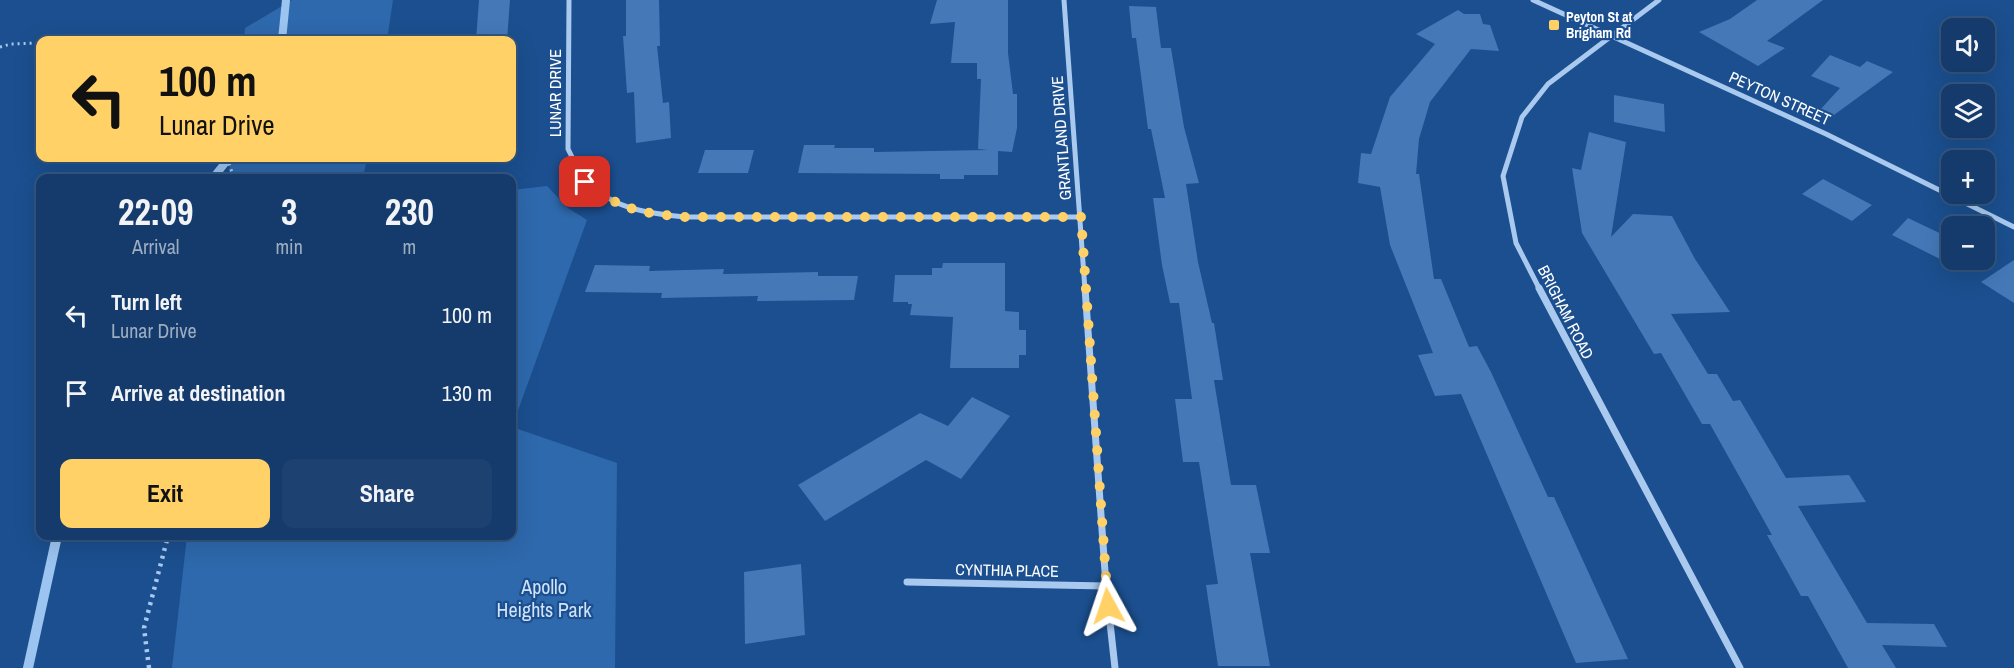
<!DOCTYPE html>
<html lang="en">
<head>
<meta charset="utf-8">
<style>
  :root { --surface:#143b6b; --page:#1d4271; --text:#f1f3f6; --muted:#9dadc1; --line:#33557e; --accent:#ffd166 }
  body { margin:0; font-family:"Archivo Narrow",sans-serif; background:var(--page); color:var(--text); height:100vh; display:flex; flex-direction:column; font-size:22px; white-space:nowrap }
  * { box-sizing:border-box; margin:0 }
  p { font-size:20px; color:var(--muted) }
  .icon { flex:none; width:33px; height:33px; fill:none; stroke:currentColor; stroke-width:2; stroke-linecap:round; stroke-linejoin:round }
  .map { position:relative; flex:1; overflow:hidden }
  .panel { position:absolute; left:36px; top:174px; width:480px; height:366px; display:flex; flex-direction:column; background:var(--surface); border-radius:12px; box-shadow:0 6px 24px #0002,0 0 0 2px var(--line) }
  .panel>* { flex:none }
  .hud { position:absolute; left:36px; top:36px; width:480px; height:126px; border-radius:12px; box-shadow:0 6px 24px #0002,0 0 0 2px var(--line); background:#ffd166; color:#111; overflow:hidden }
  .controls { position:absolute; left:1941px; top:18px; display:grid; gap:12px }
  .controls a { display:grid; place-items:center; width:54px; height:54px; border-radius:12px; background:var(--surface); box-shadow:0 6px 24px #0002,0 0 0 2px var(--line); font-size:30px }
  .pin { position:absolute; display:grid; place-items:center; width:51px; height:51px; color:#fff; margin:-26px; border-radius:12px; box-shadow:0 3px 9px #0006 }
  .me { position:absolute; width:66px; margin:-33px; rotate:355deg; stroke-linejoin:round; filter:drop-shadow(0 0 4px #0008) }
  .turn { display:flex; align-items:center; gap:21px; height:126px; padding:0 24px; font-size:27px }
  .turn .icon { width:78px; height:78px; stroke-width:2.5 }
  .turn b { display:block; font-size:42px; line-height:51px }
  .eta { display:flex; justify-content:space-evenly; align-items:center; height:102px; text-align:center }
  .eta b { font-size:36px; font-weight:700; line-height:42px }
  .primary-button { display:flex; gap:12px; margin-top:auto; padding:12px 24px }
  .primary-button a { flex:1; height:69px; border-radius:12px; background:var(--accent); color:#111; font-size:24px; font-weight:700; line-height:69px; text-align:center }
  .primary-button a+a { background:var(--page); color:var(--text) }
  ul { padding:0; list-style:none }
  li { display:flex; align-items:center; gap:18px; height:78px; padding:0 24px }
  li div { flex:1 }
  li b { display:block; font-size:22px }
  li em { font-style:normal }
  .map>svg:first-child { display:block }
</style>
</head>
<body>
<div class="map">
<svg width="2014" height="668" viewBox="0 0 2014 668">
  <rect width="100%" height="100%" fill="#1b4f8f"/>
  <!-- green -->
  <path fill="#2e69ad" d="M292,0H393L387,40H244L245,28Z
    M231,158H367L363,178H228Z
    M547,186L568,208L587,220L512,427L617,463L615,668H172L187,536H512V190Z"/>
  <g fill="none" stroke-linecap="round" stroke-linejoin="round">
    <!-- stream-far1 -->
    <path stroke="#9cc4f0" stroke-width="8" d="M282,40L286,0
      M213,178L229,158"/>
    <!-- stream -->
    <path stroke="#9cc4f0" stroke-width="10" d="M28,668L57,536"/>
  </g>
  <!-- building -->
  <path fill="#4478b7" d="M479,0H510L507,40H476Z
    M626,0H659L660,46H657L663,103L669,102L671,138L636,143L634,92L627,93L623,36H626Z
    M937,0H1008V53L1013,94H1017V128L1012,152L998,151V175H964V179H940V174L798,173L804,145H835L834,148H874V152L988,150L978,149L981,79H977V63H951L955,22L930,24Z
    M1757,0H1823L1767,41L1785,48L1758,66L1699,32L1730,19Z
    M1129,6L1156,7L1161,48H1171L1184,127L1199,183L1186,184L1198,262L1212,323H1214L1223,380H1214L1231,485H1256L1270,553H1250L1270,666H1218L1206,585L1218,584L1199,462H1183L1175,399H1192L1179,303H1170L1162,265L1153,198H1165L1151,129H1148L1136,38H1132Z
    M1458,10L1464,14H1480L1483,24L1490,25L1499,51L1471,49L1430,102L1419,139L1416,174H1419L1434,279H1441L1469,347L1477,346L1491,372L1548,497H1554L1628,659L1576,663L1461,394L1435,396L1418,355L1433,353L1390,245L1380,187L1358,183L1361,153L1371,154L1390,97L1435,44L1416,34Z
    M1830,55L1860,67L1867,61L1893,72L1827,120L1819,111L1840,88L1811,76Z
    M1614,95L1664,104L1665,132L1614,122Z
    M1589,132L1626,142L1611,237L1633,214L1672,216L1695,259L1730,312L1671,314L1708,374H1717L1733,401L1740,400L1786,478L1849,475L1866,502L1798,506L1867,623L1934,624L1947,647L1882,645L1896,668H1848L1808,596H1801L1767,535H1772L1710,424H1702L1661,353L1654,354L1582,233L1572,168L1581,170Z
    M705,150H754L748,173H698Z
    M1823,179L1872,205L1852,221L1802,194Z
    M1908,218L1952,239V265L1892,235Z
    M2014,260V303L1981,282Z
    M943,263H1005V311L1019,312V330H1026V355H1019V368H950L953,317L910,315L912,304H908V302H893L895,275H932V268H942Z
    M595,265L650,266L649,271L724,269L723,274L818,272V276H858L854,300L757,301L758,296L661,298L662,293L585,292Z
    M972,397L1010,416L961,479L926,460L825,521L798,485L920,413L948,426Z
    M801,564L805,635L745,644L744,572Z"/>
  <g fill="none" stroke-linecap="round" stroke-linejoin="round">
    <!-- path-far1 -->
    <path stroke="#a9c9ee" stroke-width="3" stroke-dasharray="2 4" stroke-linecap="butt" d="M84,40H118
      M0,47L11,44L40,43
      M227,158L234,178"/>
    <!-- path -->
    <path stroke="#a9c9ee" stroke-width="4.5" stroke-dasharray="3 5" stroke-linecap="butt" d="M149,668L144,628L168,536"/>
    <!-- street-far1 -->
    <path stroke="#a9c9ee" stroke-width="5" d="M569,0L568,149C594,205 628,211 685,217H1081
      M1064,0L1085,290
      M1533,0L1826,134L2014,227
      M1540,290L1516,243L1503,176L1522,117L1548,84L1659,0"/>
    <!-- street -->
    <path stroke="#a9c9ee" stroke-width="7" d="M1085,288L1106,586L1115,668
      M1539,288L1740,668
      M907,582L1106,586"/>
  </g>
  <g fill="none" stroke-linecap="round" stroke-linejoin="round">
    <!-- route -->
    <path stroke="#ffd166" stroke-width="10" stroke-dasharray="0 18" d="M585,182C620,210 641,213 685,217H1081L1108,606"/>
  </g>
  <!-- markers -->
  <rect fill="#ffd166" stroke="#1b4f8f" stroke-width="2" x="1548" y="19" width="12" height="12" rx="3"/>
  <g text-anchor="middle" dominant-baseline="central" stroke-width="4.5" stroke-linejoin="round" paint-order="stroke">
    <!-- far-poi labels -->
    <g font-size="14" font-weight="bold" fill="#fff" stroke="#1b4f8f" text-anchor="start">
      <text x="1566" y="17">Peyton St at<tspan x="1566" dy="16">Brigham Rd</tspan></text>
    </g>
    <!-- street labels -->
    <g font-size="16" fill="#fff" stroke="#1b4f8f">
      <text transform="translate(555 93) rotate(-90)">LUNAR DRIVE</text>
      <text transform="translate(1780 98) rotate(24)">PEYTON STREET</text>
      <text transform="translate(1061 138) rotate(-94)">GRANTLAND DRIVE</text>
      <text transform="translate(1566 312) rotate(63)">BRIGHAM ROAD</text>
      <text transform="translate(1007 570) rotate(1)">CYNTHIA PLACE</text>
    </g>
    <!-- near-park labels -->
    <g font-size="20" fill="#cfe3fa" stroke="#1b4f8f">
      <text x="544" y="586">Apollo<tspan x="544" dy="23">Heights Park</tspan></text>
    </g>
  </g>
</svg>
<div class="controls">
<a><svg class="icon" aria-label="sound" viewBox="0 0 24 24"><path d="M4 9h4l5-4v14l-5-4H4zM17 9q2 3 0 6"/></svg></a>
<a><svg class="icon" aria-label="layers" viewBox="0 0 24 24"><path d="M12 4l9 5-9 5-9-5zM3 14l9 5 9-5"/></svg></a>
<a>+</a>
<a>−</a>
</div>
<div class="pin" style="left:585px;top:182px;background:#d93025"><svg class="icon" aria-label="arrive" viewBox="0 0 24 24"><path d="M6 21V4h12l-3 4 3 4H6"/></svg></div>
<svg class="me" style="left:1108px;top:606px" viewBox="-20 -20 40 40"><path d="M0-17L14 15 0 8-14 15z" fill="#ffd166" stroke="#fff" stroke-width="4"/></svg>
<div class="hud">
<div class="turn"><svg class="icon" aria-label="left" viewBox="0 0 24 24"><path d="M17 20v-9H6M10 6l-5 5 5 5"/></svg><div><b>100 m</b>Lunar Drive</div></div>
</div>
<section class="panel">
<div class="eta">
<div><b>22:09</b><p>Arrival</p></div>
<div><b>3</b><p>min</p></div>
<div><b>230</b><p>m</p></div>
</div>
<ul>
<li><svg class="icon" aria-label="left" viewBox="0 0 24 24"><path d="M17 20v-9H6M10 6l-5 5 5 5"/></svg><div><b>Turn left</b><p>Lunar Drive</p></div><em>100 m</em></li>
<li><svg class="icon" aria-label="arrive" viewBox="0 0 24 24"><path d="M6 21V4h12l-3 4 3 4H6"/></svg><div><b>Arrive at destination</b></div><em>130 m</em></li>
</ul>
<div class="primary-button"><a>Exit</a><a>Share</a></div>
</section>
</div>
</body>
</html>
